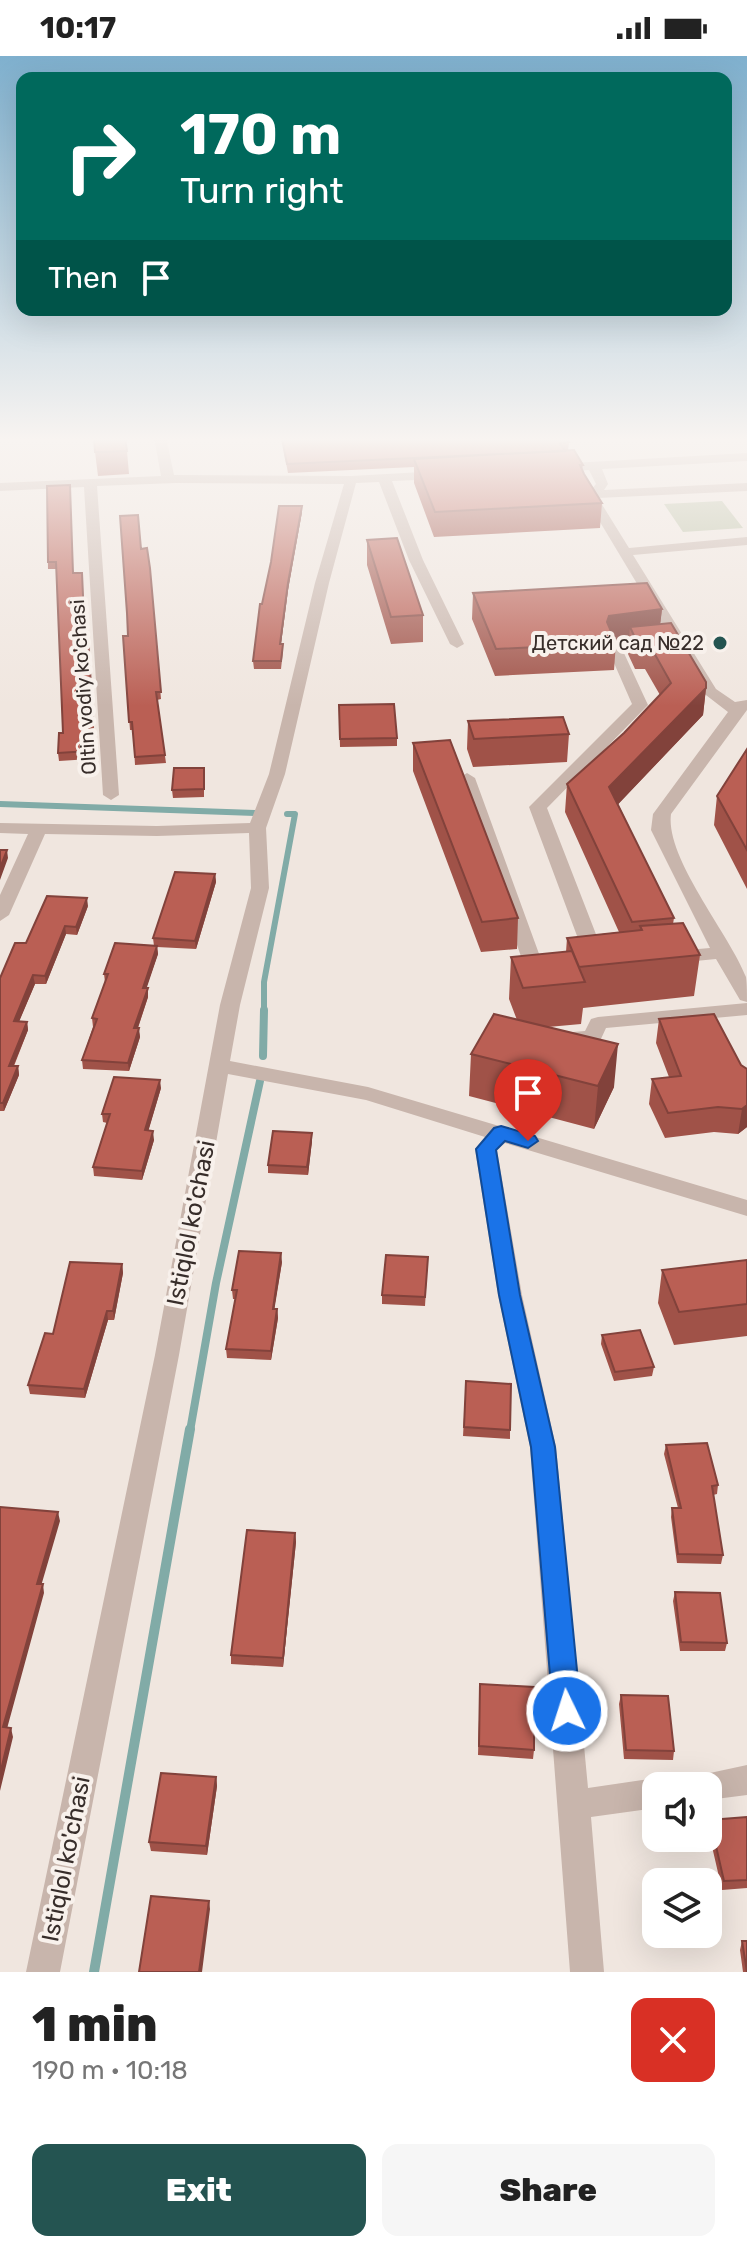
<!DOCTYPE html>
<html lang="en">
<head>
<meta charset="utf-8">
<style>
  :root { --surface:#fff; --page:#f6f6f6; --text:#222; --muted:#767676; --accent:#245451 }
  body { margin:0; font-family:Rubik,sans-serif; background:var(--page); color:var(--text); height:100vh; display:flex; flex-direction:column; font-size:30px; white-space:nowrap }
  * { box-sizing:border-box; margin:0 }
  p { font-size:26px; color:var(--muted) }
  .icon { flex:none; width:44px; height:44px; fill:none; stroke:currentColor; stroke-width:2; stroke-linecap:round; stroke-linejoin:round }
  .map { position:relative; height:1916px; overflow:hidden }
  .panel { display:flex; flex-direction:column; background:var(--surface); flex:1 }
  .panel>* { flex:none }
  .banner { position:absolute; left:16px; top:16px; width:716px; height:244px; border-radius:16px; box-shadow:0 8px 32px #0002; background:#00695c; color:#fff; overflow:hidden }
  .tools { position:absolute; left:642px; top:1716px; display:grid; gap:16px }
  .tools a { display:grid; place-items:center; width:80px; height:80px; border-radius:16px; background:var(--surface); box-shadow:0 8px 32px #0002; font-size:40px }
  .pin { position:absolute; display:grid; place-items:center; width:68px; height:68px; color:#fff; margin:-82px -34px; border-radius:50% 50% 50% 0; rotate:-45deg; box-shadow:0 0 8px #0007 }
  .pin .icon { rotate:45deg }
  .me { position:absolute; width:88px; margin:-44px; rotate:356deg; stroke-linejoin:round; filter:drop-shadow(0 0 6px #0008) }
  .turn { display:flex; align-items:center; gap:28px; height:168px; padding:0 32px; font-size:36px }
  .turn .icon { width:104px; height:104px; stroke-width:2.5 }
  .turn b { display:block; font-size:56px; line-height:68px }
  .then { display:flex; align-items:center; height:76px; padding:0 32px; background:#0003; gap:16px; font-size:30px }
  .round { display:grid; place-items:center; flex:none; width:84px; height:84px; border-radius:16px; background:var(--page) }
  .summary { display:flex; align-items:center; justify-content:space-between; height:136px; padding:0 32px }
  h1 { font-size:48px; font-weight:800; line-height:60px }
  .primary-button { display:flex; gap:16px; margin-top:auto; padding:16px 32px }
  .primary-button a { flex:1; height:92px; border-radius:16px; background:var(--accent); color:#fff; font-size:32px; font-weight:800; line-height:92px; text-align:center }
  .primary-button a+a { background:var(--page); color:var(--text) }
  .status { display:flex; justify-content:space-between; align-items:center; height:56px; padding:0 40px; background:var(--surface); direction:ltr }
  .status svg { height:22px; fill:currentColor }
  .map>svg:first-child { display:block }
</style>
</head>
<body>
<div class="status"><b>10:17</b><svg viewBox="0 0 49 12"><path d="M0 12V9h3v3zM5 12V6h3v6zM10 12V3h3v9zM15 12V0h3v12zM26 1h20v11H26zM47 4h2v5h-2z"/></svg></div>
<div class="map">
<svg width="747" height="1916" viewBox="0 0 747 1916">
  <rect width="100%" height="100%" fill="#f0e6df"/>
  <!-- green -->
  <path fill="#b8bea1" d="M722,445L743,472L683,476L664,448Z"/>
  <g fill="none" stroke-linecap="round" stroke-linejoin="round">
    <!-- stream-far2 -->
    <path stroke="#81aba7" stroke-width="6" d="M0,748L255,757
      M264,956V926L295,758H287"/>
    <!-- stream-far1 -->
    <path stroke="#81aba7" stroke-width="8" d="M263,1000L264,954
      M190,1375L216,1227L260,1025"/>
    <!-- stream -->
    <path stroke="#81aba7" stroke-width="10" d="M94,1916L190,1373"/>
    <!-- minor -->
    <path fill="#c8b5ac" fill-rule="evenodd" d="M154,381H166L174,419L351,420L440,415L446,419L440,423L392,425L423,504L464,588L457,592L450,588L409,504L379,426L356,427L329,527L285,718L266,772L269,832L240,949L230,1005L368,1031L747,1144V1160L505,1087L497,1094L522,1239L556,1391L588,1732L656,1722L668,1730H656V1752L591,1761L604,1916H570L530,1391L498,1239L475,1093L485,1081L366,1044L228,1018L179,1299L60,1916H26L155,1299L220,949L251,832L249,777L157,780L45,778L9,859L0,865V839L28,778L0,777V767L157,770L250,767L269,718L315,527L344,428L176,427L97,430L119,739L111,744L103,739L84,431L0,435V427L161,420Z
      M747,397V405L602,413L608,428L604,434L747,427V435L598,442L629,492L747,481V489L633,499L716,633L735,646L747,644V654L671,758C665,802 730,879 746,921C747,928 747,938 747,946L740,944L716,903L675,907L665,901L675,895L710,892L651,774L653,758L728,656L702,636L585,441L596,428L589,414L555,416L549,412L555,408Z
      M654,583L659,584V590L623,595L648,649L547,752L606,904L596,910L586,904L529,751L632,648L607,591L609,588Z
      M467,717L475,722L542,906L554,907L557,911L554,915L535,918L525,912L459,722Z
      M747,947V959L606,972L600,985C586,989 561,994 551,983L561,977L585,975L591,963L598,961Z
      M747,1709V1739L708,1744V1730H692L696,1720Z"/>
  </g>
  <!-- wall -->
  <path fill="#a05248" d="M339,381H590L566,382L569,386L568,395L583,409L582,414L602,447L600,472L434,481L414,427V411L288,417L283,391L282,383Z
    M127,395L129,418L98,420L95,396Z
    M47,430L74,517L84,562L94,672L89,673L90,703L59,705L58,697L63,677L56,513H48Z
    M302,450V456L288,534L281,588H283V595L281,613H254L253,605L262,548Z
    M367,484L423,559V586L391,588L367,509Z
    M141,493L150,512L161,643L157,644L166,707L135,709L133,674H130L123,580H128Z
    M473,537L662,553L660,568L706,632L703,659L618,748L674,862L673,868L700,899L694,940L583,952L581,968L548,971L614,1031L594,1073L469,1040L471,998L517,964L509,943L511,901L566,896L567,882L619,876L565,756L567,728L624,677L660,639L645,613H635L628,598L629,583L615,585L616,587L614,614L495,620L472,563Z
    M339,649L397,682V690L340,691Z
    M468,665L569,678L567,706L473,711L467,693Z
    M413,687L518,862L517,893L481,896L413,715Z
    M747,693V833L714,769L717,740Z
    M204,712V741L173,742L172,734Z
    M215,818L216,826L196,893L157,891L158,898L146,932L148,941L138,972L140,981L129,1015L83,1013L82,1004L93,971L92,962L105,926L104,918L154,890L153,882Z
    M88,850L77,879L66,878L46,928H35L19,965L27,966L28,974L14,1010H18L19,1019L4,1055H0V922L26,887Z
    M659,963L741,1009L747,1071L738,1078L714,1076L665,1082L649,1048L652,1023L669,1021L656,987Z
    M161,1032L148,1075L154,1084L142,1124L94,1120L93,1111L107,1067L103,1066L102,1058Z
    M312,1077V1085L308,1119L268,1117V1109Z
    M428,1201L425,1250L382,1248V1239Z
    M747,1204V1280L674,1289L658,1247L662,1214Z
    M282,1206L274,1253H277L278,1262L271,1304L227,1302L226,1293L235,1243H233L232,1234Z
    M122,1208L123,1217L114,1264H108L85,1342L30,1338L28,1329L53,1278Z
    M602,1279L654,1311L652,1320L614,1325L601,1288Z
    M466,1325L510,1374V1383L463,1380Z
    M666,1389L718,1429L717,1438L713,1439L723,1499L721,1508L677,1507L671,1461L672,1452H678L664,1398Z
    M295,1477L296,1486L283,1611L231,1608V1599Z
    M675,1536L727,1587L725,1595H680L673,1545Z
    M480,1628L534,1694L533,1703L478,1699Z
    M621,1639L674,1695L673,1704L624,1703L619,1648Z
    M216,1721L217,1730L207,1799L151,1795L149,1786Z
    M747,1761V1832L722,1834L708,1773L710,1764Z
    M742,1885L747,1916H743L740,1894Z"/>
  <!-- shaded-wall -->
  <path fill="#82423b" d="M302,450V456L288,534L280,595V588L288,527Z
    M662,553L659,579L630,571L629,583L606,586L607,566L609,560Z
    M706,632L703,659L607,760L609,731Z
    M7,794L8,802L0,824V812Z
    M215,818L216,826L196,893L195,885Z
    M87,842L88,850L77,879L76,871Z
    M65,870L66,878L46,928L45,920Z
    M157,890L158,898L144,940L143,932Z
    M33,919L35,928L16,973L14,965Z
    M148,932V941L135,980L134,972Z
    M27,966L28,974L10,1018L9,1010Z
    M139,972L140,981L129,1015L128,1007Z
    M618,988L614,1031L594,1073L598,1030Z
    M18,1010L19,1019L4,1055L3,1047Z
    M160,1024L161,1032L146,1083L145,1074Z
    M747,1049V1071L738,1078L742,1053Z
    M153,1075L154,1084L142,1124V1115Z
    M312,1077V1085L308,1119L307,1111Z
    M281,1197L282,1206L273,1262V1253Z
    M122,1208L123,1217L114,1264L113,1255Z
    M277,1253L278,1262L271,1304V1295Z
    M107,1255L108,1264L85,1342L84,1333Z
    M58,1456L60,1465L39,1537L37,1528Z
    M295,1477L296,1486L283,1611V1602Z
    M43,1528L44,1537L5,1680L3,1671Z
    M11,1672L13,1681L0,1735V1718Z
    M216,1721L217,1730L207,1799L206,1790Z
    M209,1845L210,1853L202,1916H199Z"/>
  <!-- building -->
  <path fill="#ba5f54" stroke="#82423b" stroke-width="2" d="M94,381H125L127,395L95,396Z
    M339,381H566L569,386L560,387L565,395L287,408L282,383Z
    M574,394L583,409H580L584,418L602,447L435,456L414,403Z
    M70,429L73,517H82L84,562H87L93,665H88L89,695L58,697L59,677H63L56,506H48L47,430Z
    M279,450H302L288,527L280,588H283L281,605H253L260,548H262L271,506Z
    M138,459L141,493L147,492L150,512L161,636H156L165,699L135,701L132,666H129L123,580H128L127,557L120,460Z
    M397,482L423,559L391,561L367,484Z
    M647,527L662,553L609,560L607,566L616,587L496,593L473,537Z
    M671,567L706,626V632L609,731L674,862L632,866L567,728L624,677L671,627L648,586H637L630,571Z
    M394,648L397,682L340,683L339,649Z
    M563,661L569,678L474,683L468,665Z
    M450,684L518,862L482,866L413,687Z
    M747,693V794L717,740Z
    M174,712H204V733L172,734Z
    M0,794H7L0,812Z
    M175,816L215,818L195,885L153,882Z
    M47,840L87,842L76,871L65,870L45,920L33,919L14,965L27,966L9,1010H18L3,1047H0V922L15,887H26Z
    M683,867L700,899L579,911L567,882L642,874L640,870Z
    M115,887L157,890L143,932H148L134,972H139L128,1007L82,1004L97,963L92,962L108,918H104Z
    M572,895L585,926L523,932L511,901Z
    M494,958L618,988L598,1030L471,998Z
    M714,958L741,1009L747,1013V1049L742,1053L718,1051L668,1057L652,1023L681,1020L659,963Z
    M114,1021L160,1024L145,1074L153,1075L142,1115L93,1111L110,1058H102Z
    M273,1075L312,1077L307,1111L268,1109Z
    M239,1195L281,1197L273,1253H277L271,1295L226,1293L237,1234H232Z
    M386,1199L428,1201L425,1241L382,1239Z
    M747,1204V1248L679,1256L662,1214Z
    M70,1206L122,1208L113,1255H107L84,1333L28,1329L45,1277L53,1278Z
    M640,1274L654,1311L615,1316L602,1279Z
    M466,1325L511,1328L510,1374L464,1371Z
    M707,1387L718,1429L712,1430L723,1499L678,1498L672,1452H681L666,1389Z
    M0,1451L58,1456L37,1528H43L3,1671L11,1672L0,1718Z
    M247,1474L295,1477L283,1602L231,1599Z
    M675,1536L720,1537L727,1587L681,1586Z
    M480,1628L534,1631V1694L479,1690Z
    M621,1639L668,1640L674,1695L626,1694Z
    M161,1717L216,1721L206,1790L149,1786Z
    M747,1761V1824L724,1825L710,1764Z
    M151,1840L209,1845L199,1916H139Z
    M742,1885H747V1916Z"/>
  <!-- sky -->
  <linearGradient id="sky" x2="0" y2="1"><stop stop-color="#7fb0ce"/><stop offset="0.59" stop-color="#f8f4f1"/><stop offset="1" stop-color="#f8f4f1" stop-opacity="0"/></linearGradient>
  <rect width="747" height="650" fill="url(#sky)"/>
  <!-- route -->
  <path fill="#1a73e8" stroke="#114b97" stroke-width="2" d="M501,1070L535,1080L538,1085L528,1092L505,1085L496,1094L520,1239L555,1391L581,1655L577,1663L567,1667L557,1663L553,1655L531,1391L499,1239L476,1093L494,1072Z"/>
  <!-- markers -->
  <circle fill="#245451" stroke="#f8f1ec" stroke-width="3" cx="720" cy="587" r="8"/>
  <g text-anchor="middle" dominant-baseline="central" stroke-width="8" stroke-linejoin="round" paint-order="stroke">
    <!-- far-poi labels -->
    <g font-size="20" fill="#372d2a" stroke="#f8f1ec" text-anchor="end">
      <text x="704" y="587">Детский сад №22</text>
    </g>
    <!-- far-street labels -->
    <g font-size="20" fill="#372d2a" stroke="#f8f1ec">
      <text transform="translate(83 631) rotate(-94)">Oltin vodiy ko'chasi</text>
    </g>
    <!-- street labels -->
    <g font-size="24" fill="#372d2a" stroke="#f8f1ec">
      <text transform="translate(191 1167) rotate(-79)">Istiqlol ko'chasi</text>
      <text transform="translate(66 1803) rotate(-79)">Istiqlol ko'chasi</text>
    </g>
  </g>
</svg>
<div class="tools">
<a><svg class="icon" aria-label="sound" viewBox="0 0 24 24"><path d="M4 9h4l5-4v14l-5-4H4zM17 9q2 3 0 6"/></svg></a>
<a><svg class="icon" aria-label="layers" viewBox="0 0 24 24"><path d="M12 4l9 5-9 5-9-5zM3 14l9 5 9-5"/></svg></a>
</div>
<div class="pin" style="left:528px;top:1085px;background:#d93025"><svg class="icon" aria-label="arrive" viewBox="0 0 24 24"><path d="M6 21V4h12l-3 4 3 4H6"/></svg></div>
<svg class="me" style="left:567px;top:1655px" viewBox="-20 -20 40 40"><circle r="17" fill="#1a73e8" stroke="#fff" stroke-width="3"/><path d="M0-11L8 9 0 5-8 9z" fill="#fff"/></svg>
<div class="banner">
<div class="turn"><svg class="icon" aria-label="right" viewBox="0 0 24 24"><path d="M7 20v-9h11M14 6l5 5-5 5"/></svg><div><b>170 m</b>Turn right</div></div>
<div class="then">Then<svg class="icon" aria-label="arrive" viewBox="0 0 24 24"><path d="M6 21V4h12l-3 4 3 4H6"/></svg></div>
</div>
</div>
<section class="panel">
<div class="summary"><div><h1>1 min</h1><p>190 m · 10:18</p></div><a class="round" style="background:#d93025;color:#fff"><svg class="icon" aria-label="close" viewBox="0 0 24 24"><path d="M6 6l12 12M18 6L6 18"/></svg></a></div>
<div class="primary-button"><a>Exit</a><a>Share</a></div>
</section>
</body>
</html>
